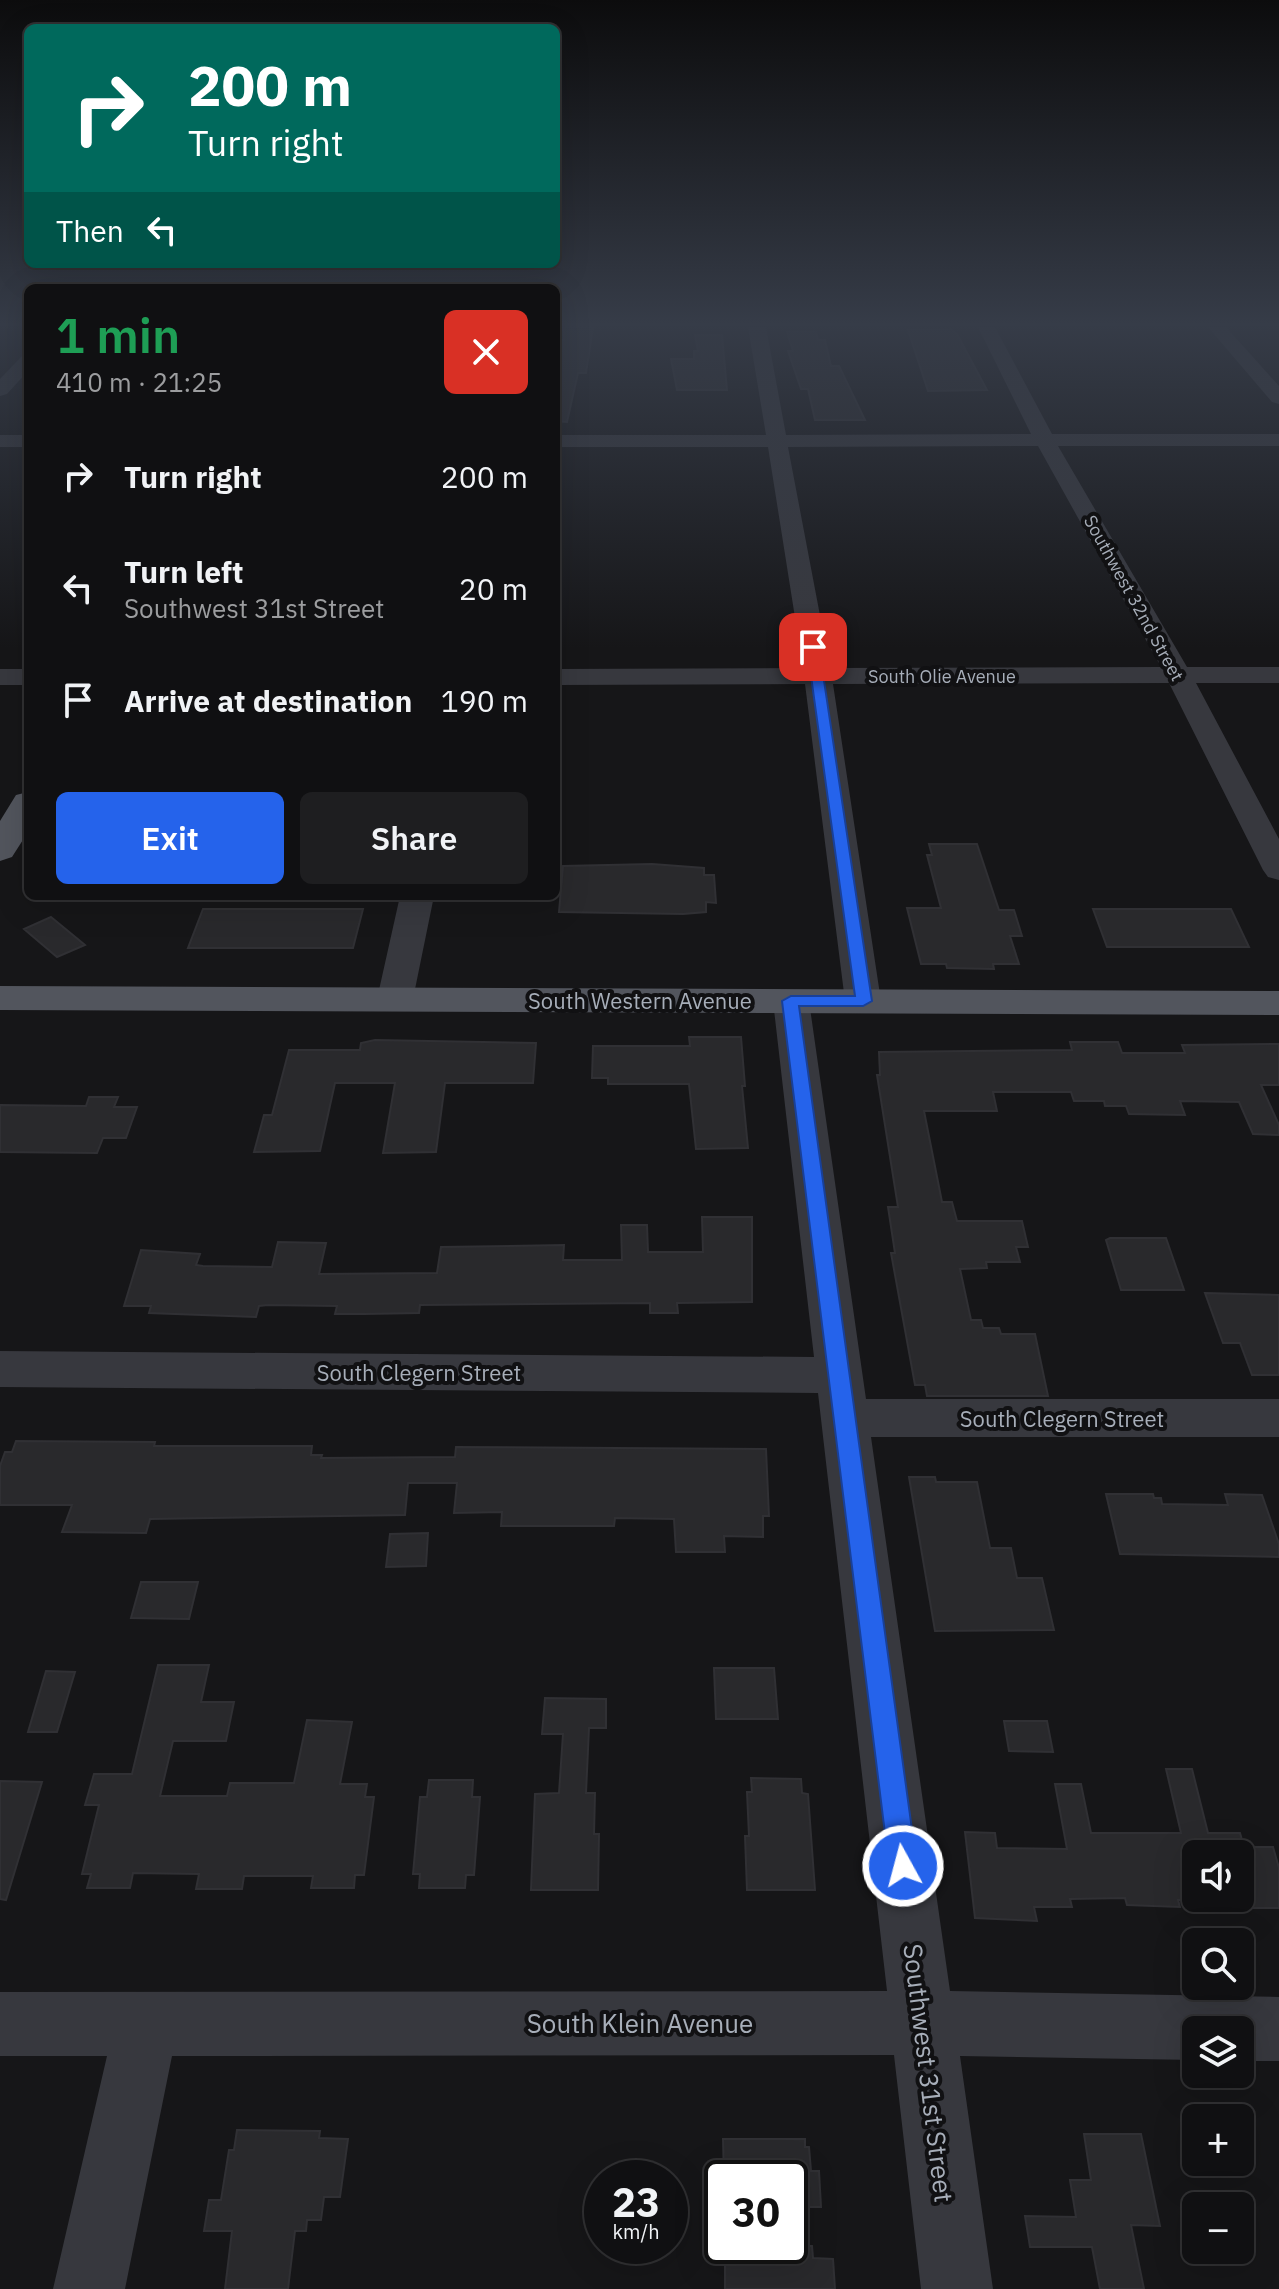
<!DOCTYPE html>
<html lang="en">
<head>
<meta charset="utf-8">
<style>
  :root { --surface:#101012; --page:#1e1e20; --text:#f1f3f6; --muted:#9c9d9f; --line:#303032; --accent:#2563eb }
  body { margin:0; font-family:"IBM Plex Sans",sans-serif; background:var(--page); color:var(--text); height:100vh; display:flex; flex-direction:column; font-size:30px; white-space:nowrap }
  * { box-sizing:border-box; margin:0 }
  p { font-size:26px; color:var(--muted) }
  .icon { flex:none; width:44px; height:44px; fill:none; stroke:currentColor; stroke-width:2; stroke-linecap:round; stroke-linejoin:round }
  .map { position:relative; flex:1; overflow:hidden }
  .details { position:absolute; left:24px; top:284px; width:536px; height:616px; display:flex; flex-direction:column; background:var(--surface); border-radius:12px; box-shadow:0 8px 32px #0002,0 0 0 2px var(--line) }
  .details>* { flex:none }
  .hud { position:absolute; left:24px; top:24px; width:536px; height:244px; border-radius:12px; box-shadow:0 8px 32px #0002,0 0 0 2px var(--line); background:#00695c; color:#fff; overflow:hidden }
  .tools { position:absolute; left:1182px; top:1840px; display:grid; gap:16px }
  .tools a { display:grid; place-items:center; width:72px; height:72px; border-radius:12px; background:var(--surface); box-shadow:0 8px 32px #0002,0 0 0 2px var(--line); font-size:40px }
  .speed { position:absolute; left:584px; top:2160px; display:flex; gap:16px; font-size:40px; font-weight:700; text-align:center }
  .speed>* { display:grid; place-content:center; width:104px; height:104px; border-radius:50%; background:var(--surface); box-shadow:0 8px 32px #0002,0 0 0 2px var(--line); line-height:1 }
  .speed small { font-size:20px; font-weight:400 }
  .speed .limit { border:4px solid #111; border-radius:12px; background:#fff; color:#111 }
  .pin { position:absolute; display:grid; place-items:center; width:68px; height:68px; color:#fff; margin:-34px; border-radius:16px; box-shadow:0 4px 12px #0006 }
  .me { position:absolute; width:88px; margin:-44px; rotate:353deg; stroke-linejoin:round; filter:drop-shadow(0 0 6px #0008) }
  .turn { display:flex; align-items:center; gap:28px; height:168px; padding:0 32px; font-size:36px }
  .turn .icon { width:104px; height:104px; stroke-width:2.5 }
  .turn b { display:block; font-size:56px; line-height:68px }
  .then { display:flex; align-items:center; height:76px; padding:0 32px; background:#0003; gap:16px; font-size:30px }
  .round { display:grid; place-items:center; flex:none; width:84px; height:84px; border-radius:12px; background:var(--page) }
  .headline { display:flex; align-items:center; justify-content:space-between; height:136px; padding:0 32px }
  h1 { font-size:48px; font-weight:600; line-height:60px; color:#1e9e55 }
  .action { display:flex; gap:16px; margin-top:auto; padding:16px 32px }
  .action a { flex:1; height:92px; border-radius:12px; background:var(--accent); color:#fff; font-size:32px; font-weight:600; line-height:92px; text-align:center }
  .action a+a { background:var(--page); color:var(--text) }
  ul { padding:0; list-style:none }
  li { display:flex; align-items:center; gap:24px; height:112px; padding:0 32px }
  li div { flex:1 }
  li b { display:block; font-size:30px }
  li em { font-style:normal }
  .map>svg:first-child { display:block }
</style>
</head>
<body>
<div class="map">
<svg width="1279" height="2289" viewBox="0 0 1279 2289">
  <rect width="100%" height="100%" fill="#161618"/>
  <!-- building -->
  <path fill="#29292c" stroke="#303034" stroke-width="2" fill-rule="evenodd" d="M564,327H593L586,373H578L567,422L556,421V355L559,340H564Z
    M951,329L957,334L987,390L928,391L908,330Z
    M787,332H816L818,340H825L831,366H839L865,420H815L808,389H801L788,351H793Z
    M695,335H722L727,390H677L671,359H694V351H698Z
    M929,844H977L999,910H1014L1022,936H1010L1019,964H993L994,969L947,968L946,964H921L907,908H941L927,855H932Z
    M652,864L704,868V875H714L716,903L706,902V912L683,914L559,912L563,866Z
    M203,909H363L353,948H188Z
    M1093,909H1231L1249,947H1107Z
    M51,917L85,945L57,957L24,929Z
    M689,1037H741L745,1086H742L748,1148L696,1149L689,1084H608V1078H592L593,1046H690Z
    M375,1040L536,1043L533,1083H445L436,1152L383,1153L395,1083H335L320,1151L254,1152L264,1115H272L289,1050H360L361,1043Z
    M1070,1042H1118L1122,1053H1185L1182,1045L1279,1044V1085H1261L1279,1125V1135L1253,1134L1239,1102L1180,1101L1185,1115L1129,1114L1126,1106H1105L1104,1101H1074L1071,1092H993L997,1111H924L942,1202H952L957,1221H1022L1028,1247H1016L1020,1262H986L987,1268L960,1269L971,1320H981L983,1328H999L1001,1334H1035L1048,1396H927L925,1385H915L891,1253H895L888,1207H898L877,1075H880L879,1052L1072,1050Z
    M89,1097H118L114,1107H137L126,1138H103L97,1153L0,1152V1105L86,1106Z
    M702,1217H752V1302L677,1303L678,1313H650V1303L420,1305L419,1313L364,1314H335L337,1306L268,1305L259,1306L256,1317L149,1313L151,1306H124L141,1250L200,1254L196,1265L203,1266L272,1267L278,1242L326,1243L319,1274L437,1273L441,1247L564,1245L563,1260H622L621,1225H647L648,1252H703Z
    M1110,1238H1166L1184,1290H1121L1106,1240Z
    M1205,1293L1279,1295V1375H1252L1240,1343H1223Z
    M16,1441L155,1442L154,1446H312L311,1455H322L321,1458L455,1457L456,1447L766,1449L769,1516H763V1537L724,1536L725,1552H676L674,1519L615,1518L614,1526H501L502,1512L454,1513L457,1483H408L405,1515L150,1519L146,1533L62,1532L72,1505H0V1466L5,1452H12Z
    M909,1477H935L936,1482H977L990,1548H1011L1017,1578H1042L1054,1630L935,1631Z
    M1106,1494H1153L1154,1498H1161L1162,1504L1228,1505L1225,1494L1262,1495L1279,1544V1557L1120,1554Z
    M428,1533L426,1566L386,1567L390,1534Z
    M141,1582H198L189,1619L131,1618Z
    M158,1665H209L201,1702H234L226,1741H173L160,1796H227L230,1783H294L307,1720L352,1722L340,1784H367L365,1797H374L364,1875H355L354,1888H311L313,1876H244L242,1889H196L199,1874L133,1873L130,1888H87L91,1874H82L99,1805H85L94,1774H132Z
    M714,1668H774L778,1719H716Z
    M46,1671L75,1672L57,1732H28Z
    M545,1698L606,1699V1728H589L586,1793H595L594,1834H599L598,1890H531L535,1794L559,1793L563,1734H542Z
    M1004,1721H1047L1053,1752L1009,1751Z
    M1166,1769H1192L1208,1833H1240L1244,1847H1273L1279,1868V1908H1239L1237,1900H1178L1180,1907L1127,1905L1125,1898L1070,1899L1072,1907H1034L1037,1921L975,1918L965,1832L995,1833L997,1848L1067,1849L1055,1784H1081L1091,1833H1181ZM1196,1854H1240V1898H1196Z
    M751,1778L801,1779L802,1793L808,1794L815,1890H747L745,1836H749L747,1792H752Z
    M429,1780H473L472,1797H480L474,1875H466L465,1888H419L420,1874H413L420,1797H427Z
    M0,1781L42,1782L6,1900L0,1899Z
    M237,2130L320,2131L319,2138L348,2139L340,2197H324L321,2220H307L306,2231H295L288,2289H225L232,2231H204L209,2200H221L229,2150H234Z
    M1084,2134H1141L1160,2226L1131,2225L1144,2289H1100L1092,2247H1030L1025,2216L1076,2217L1070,2180H1091Z
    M723,2139H805V2147H809L811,2171H819L821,2207H790V2178H724Z
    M744,2246H812L813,2258L833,2259L835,2289H725V2256H745Z"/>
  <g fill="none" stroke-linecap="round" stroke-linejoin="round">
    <!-- minor -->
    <path fill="#37383e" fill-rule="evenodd" d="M748,327H766L786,435L1031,434L978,327H995L1052,434H1279V446H1058L1187,667H1279V683H1196L1279,839V880L1268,877L1263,870L1169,683L833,684L881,1001L876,1009L863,1012L850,1009L845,1001L805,684L556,685V669L803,668L768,447H556V435H766ZM1038,446L1161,667L830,668L788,447Z
      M1208,327H1226L1279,386V404L1272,402Z
      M28,355V371L7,394L0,396V379L22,356Z
      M0,435H28V447H0Z
      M0,669H28V685H0Z
      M400,896H434L413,999L408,1007L395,1010L382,1007L377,999Z
      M791,990L804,993L809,1001L866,1399H1279V1437H871L950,1991L1279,1997V2061H1240V2030H1196V2060L960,2056L993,2289H921L894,2055L172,2056L125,2289H53L107,2056H0V1992L887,1991L818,1393L0,1387V1351L814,1357L773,1001L778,993Z"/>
    <!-- major -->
    <path fill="#52555d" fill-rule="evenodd" d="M28,792V832L12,857L0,861V821L16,795Z
      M0,986L1279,991V1015L0,1010Z"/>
  </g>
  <!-- sky -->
  <linearGradient id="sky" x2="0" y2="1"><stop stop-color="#0c0c0d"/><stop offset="0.5" stop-color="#363c48"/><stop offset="1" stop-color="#363c48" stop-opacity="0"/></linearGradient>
  <rect width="1279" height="648" fill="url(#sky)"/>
  <!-- route -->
  <path fill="#2563eb" stroke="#184099" stroke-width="2" d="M813,643L819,647L872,1001L863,1006H799L917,1866L913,1876L903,1880L893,1876L889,1866L782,1001L791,996H855L807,647Z"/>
  <g text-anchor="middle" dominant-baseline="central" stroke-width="8" stroke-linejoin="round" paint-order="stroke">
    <!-- far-street labels -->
    <g font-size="18" fill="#a7aeb9" stroke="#111113">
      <text transform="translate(1134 598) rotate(61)">Southwest 32nd Street</text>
      <text x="942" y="676">South Olie Avenue</text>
    </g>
    <!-- street labels -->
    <g font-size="22" fill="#a7aeb9" stroke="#111113">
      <text x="640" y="1000">South Western Avenue</text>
      <text x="419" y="1372">South Clegern Street</text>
      <text x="1062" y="1418">South Clegern Street</text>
    </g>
    <!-- near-street labels -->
    <g font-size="26" fill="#a7aeb9" stroke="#111113">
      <text x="640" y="2023">South Klein Avenue</text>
      <text transform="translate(929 2073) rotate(83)">Southwest 31st Street</text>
    </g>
  </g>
</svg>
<div class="tools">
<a><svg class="icon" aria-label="sound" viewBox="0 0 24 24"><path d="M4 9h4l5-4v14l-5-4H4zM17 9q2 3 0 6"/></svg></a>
<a><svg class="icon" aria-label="search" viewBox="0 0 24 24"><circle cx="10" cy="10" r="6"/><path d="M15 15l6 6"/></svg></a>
<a><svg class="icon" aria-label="layers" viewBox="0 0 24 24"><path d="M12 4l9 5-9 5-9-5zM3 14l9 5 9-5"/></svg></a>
<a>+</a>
<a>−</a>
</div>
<div class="speed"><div>23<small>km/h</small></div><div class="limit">30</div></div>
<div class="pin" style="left:813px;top:647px;background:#d93025"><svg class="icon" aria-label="arrive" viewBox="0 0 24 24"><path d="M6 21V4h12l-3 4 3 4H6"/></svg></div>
<svg class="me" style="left:903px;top:1866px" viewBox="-20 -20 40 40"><circle r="17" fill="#2563eb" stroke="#fff" stroke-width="3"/><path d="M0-11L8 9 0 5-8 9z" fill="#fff"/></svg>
<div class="hud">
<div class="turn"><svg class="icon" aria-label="right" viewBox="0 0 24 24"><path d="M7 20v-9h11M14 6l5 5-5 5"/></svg><div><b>200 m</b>Turn right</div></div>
<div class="then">Then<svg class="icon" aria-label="left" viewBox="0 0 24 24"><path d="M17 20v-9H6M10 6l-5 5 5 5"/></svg></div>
</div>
<section class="details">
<div class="headline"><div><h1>1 min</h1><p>410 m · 21:25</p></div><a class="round" style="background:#d93025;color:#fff"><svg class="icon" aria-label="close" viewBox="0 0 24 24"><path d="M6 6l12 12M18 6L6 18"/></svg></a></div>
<ul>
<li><svg class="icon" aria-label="right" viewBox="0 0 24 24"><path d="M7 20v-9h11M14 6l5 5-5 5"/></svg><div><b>Turn right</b></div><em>200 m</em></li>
<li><svg class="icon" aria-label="left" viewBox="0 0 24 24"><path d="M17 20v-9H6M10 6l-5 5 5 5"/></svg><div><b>Turn left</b><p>Southwest 31st Street</p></div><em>20 m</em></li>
<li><svg class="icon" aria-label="arrive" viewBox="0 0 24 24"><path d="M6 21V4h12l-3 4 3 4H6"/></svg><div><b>Arrive at destination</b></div><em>190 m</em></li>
</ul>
<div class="action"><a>Exit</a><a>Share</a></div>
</section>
</div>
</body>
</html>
